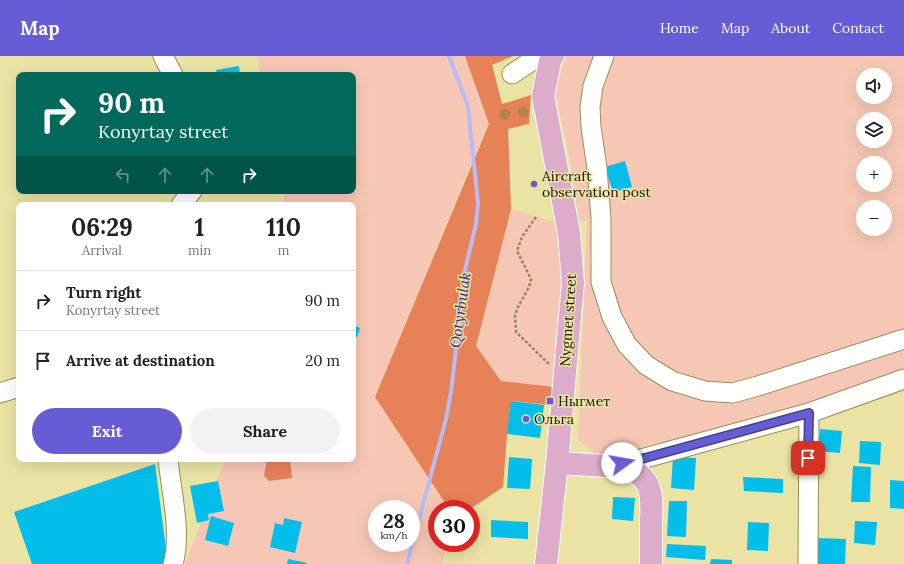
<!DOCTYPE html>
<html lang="en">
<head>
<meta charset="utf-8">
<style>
  :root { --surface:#fff; --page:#f2f2f2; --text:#202124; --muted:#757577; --line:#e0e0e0; --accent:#665cd5 }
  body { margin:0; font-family:Lora,serif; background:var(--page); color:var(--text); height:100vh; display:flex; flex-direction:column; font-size:15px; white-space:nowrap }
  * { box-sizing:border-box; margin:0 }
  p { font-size:13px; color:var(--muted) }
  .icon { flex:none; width:22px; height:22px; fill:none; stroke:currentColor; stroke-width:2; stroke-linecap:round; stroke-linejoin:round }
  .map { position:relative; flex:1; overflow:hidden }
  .side { position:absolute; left:16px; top:146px; width:340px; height:260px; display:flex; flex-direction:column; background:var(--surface); border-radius:8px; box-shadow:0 4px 16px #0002 }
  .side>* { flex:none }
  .banner { position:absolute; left:16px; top:16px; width:340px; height:122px; border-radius:8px; box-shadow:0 4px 16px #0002; background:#00695c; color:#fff; overflow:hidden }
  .tools { position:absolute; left:856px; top:12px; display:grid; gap:8px }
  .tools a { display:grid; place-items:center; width:36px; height:36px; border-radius:50%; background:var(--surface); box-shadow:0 4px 16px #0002; font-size:20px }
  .speed { position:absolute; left:368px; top:444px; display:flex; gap:8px; font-size:20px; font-weight:700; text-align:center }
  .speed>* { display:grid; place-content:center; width:52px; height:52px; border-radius:50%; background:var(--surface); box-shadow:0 4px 16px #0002; line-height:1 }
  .speed small { font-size:10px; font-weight:400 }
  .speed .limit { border:6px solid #d22; background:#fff; color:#111 }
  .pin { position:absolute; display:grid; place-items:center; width:34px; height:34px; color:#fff; margin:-17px; border-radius:8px; box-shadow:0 2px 6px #0006 }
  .me { position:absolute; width:44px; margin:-22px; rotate:77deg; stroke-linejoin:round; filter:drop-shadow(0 0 3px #0008) }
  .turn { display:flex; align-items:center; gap:14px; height:84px; padding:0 16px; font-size:18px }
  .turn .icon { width:52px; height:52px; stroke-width:2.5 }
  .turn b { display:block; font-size:28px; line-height:34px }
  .lanes { display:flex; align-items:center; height:38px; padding:0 16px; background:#0003; justify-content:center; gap:20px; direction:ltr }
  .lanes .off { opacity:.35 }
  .eta { display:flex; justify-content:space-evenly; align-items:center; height:68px; text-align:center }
  .eta b { font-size:24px; font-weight:800; line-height:28px }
  .action { display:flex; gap:8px; margin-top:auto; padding:8px 16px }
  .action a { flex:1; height:46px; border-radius:24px; background:var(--accent); color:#fff; font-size:16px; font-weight:800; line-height:46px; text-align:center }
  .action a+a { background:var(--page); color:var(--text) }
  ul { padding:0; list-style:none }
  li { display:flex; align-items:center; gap:12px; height:60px; padding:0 16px; border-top:1px solid var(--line) }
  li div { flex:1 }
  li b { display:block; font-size:15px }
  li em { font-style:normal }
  header { display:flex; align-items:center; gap:24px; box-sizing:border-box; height:56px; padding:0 20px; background:var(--accent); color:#fff }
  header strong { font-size:19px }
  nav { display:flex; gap:22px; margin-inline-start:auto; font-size:14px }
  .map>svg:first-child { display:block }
</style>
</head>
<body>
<header>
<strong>Map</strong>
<nav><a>Home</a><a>Map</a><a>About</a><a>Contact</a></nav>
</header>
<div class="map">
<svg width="904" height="508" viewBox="0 0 904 508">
  <rect width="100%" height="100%" fill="#eae3a4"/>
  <!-- green -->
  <path fill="#f6c7b4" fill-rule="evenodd" d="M257,0H465L489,68L464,125L375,341L448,453H437V487H448L442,508H185L225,403H353V149H285L283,135H353V19H260ZM377,453H411V487H377Z
    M566,0H904V318L725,374L596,399L578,383L587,165L579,164L569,100L555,34ZM863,19H885V41H863ZM863,63H885V85H863ZM863,107H885V129H863ZM863,151H885V173H863Z
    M511,153L560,168L568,230L554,331L501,325L476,290Z"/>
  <!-- forest -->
  <path fill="#e78158" d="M465,0H513L492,9L502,48L531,39L529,68L508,73L511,153L476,290L501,325L554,331L549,349L512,345L507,378L503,431L470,453H449L375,341L489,68Z
    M267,403H290L292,422L269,425L264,420Z"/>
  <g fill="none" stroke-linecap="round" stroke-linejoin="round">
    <!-- stream -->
    <path stroke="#b8bbf5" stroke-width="4" d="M407,508L446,363L451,336L454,311L461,243L465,214L476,168L478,147L468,50L449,0"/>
  </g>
  <!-- building -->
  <path fill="#03beea" d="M239,10L240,19H217L216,14Z
    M625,105L632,131L613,136L605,111Z
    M353,269L360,272L357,281L353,280Z
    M511,345L544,349L540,382L507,378Z
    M820,373L842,375L840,397L818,395Z
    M860,385L881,386L880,409L859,407Z
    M509,401L532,403L530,433L507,432Z
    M673,401L696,402L694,434L671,432Z
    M155,408L168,508H32L14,456Z
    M853,410L871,411L870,446H851Z
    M743,421L783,423V437L744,435Z
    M890,424L904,425V453L890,452Z
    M218,425L224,455L208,458L209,464L197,467L190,430Z
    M613,441L635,442L633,465L612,463Z
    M669,445H687L686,481L667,480Z
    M211,460L234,467L228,490L205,484Z
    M284,462L302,466L295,497L270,491L275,467L283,469Z
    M491,464L528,466V483L491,481Z
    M855,465L877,466L875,489L854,487Z
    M748,466L769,467L768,495L747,494Z
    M818,482L846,483L845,508H817Z
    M667,488L706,490L705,504L666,501Z
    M288,503L307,507L306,508H287Z
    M711,503L732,504V508H710Z"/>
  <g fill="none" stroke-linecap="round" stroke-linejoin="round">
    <!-- minor casing -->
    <g stroke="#968f53" stroke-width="21">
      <path id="minor" d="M163,0L173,19
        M604,0L593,30L590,51L591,71L597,112L601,162V226L612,261L627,289L646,309L672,325L705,335L733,337L758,330L904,283
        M512,18L539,0
        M181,149L192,135
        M0,337L19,331
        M168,403C171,435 182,477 173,508
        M611,410L645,402L809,357L904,323
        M808,508L809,357"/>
    </g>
    <!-- major casing -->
    <g stroke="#fff" stroke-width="24">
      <path id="major" d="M557,407L622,411C654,419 652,440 651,467C651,481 651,494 651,508
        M546,508L557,407L573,227L569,177L543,40L550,5L553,0"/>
    </g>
    <!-- path -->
    <path stroke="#908a5e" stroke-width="2.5" stroke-dasharray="3 2" stroke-linecap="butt" d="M536,161L522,181L517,195L531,223L529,231L518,251L515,259L516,276L549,308"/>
    <!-- minor -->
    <use href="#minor" stroke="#fff" stroke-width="19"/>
    <!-- major -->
    <use href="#major" stroke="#dcacca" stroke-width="22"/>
  </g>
  <!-- trees -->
  <g fill="#b7824a">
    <circle cx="523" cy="56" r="5.5"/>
    <circle cx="505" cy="58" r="5.5"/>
  </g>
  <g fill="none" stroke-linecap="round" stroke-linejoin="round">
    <!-- route casing -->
    <g stroke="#423c8a" stroke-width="10">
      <path id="route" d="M622,407L645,402L809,357L808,402"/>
    </g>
    <!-- route -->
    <use href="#route" stroke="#665cd5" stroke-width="7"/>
  </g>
  <!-- markers -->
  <g fill="#665cd5" stroke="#eae3a4" stroke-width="1.5">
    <circle cx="534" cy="128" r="4"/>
    <rect x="546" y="341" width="8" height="8" rx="2"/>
    <circle cx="526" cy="363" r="4"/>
  </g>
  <g text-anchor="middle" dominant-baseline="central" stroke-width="3" stroke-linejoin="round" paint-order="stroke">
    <!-- poi labels -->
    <g font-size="14" fill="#181500" stroke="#eae3a4" text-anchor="start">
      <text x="542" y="120">Aircraft<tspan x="542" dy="16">observation post</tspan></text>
      <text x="558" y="345">Ныгмет</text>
      <text x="534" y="363">Ольга</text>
    </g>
    <!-- street labels -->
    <g font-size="14" fill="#181500" stroke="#eae3a4">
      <text transform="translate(568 264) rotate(-86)">Nygmet street</text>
    </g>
    <!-- water labels -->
    <g font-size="15" font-style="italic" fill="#331d8a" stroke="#eae3a4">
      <text transform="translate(460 254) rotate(-82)">Qotyrbulak</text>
    </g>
  </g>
</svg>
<div class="tools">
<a><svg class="icon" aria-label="sound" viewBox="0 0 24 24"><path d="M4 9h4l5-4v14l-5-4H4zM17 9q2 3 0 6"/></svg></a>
<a><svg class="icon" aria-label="layers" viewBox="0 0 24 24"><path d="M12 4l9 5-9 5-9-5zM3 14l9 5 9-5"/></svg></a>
<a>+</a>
<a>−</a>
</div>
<div class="speed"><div>28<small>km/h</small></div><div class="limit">30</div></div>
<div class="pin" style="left:808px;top:402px;background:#d93025"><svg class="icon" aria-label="arrive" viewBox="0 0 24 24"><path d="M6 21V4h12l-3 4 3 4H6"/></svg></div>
<svg class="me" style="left:622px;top:407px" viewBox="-20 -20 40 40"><circle r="19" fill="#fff"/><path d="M0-13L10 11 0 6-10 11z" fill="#665cd5"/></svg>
<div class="banner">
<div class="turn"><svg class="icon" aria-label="right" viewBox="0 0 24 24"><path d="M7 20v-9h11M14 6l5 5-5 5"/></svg><div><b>90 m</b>Konyrtay street</div></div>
<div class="lanes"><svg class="icon off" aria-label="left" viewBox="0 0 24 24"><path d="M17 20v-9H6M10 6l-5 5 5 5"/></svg><svg class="icon off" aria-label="ahead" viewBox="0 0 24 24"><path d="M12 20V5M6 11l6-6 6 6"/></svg><svg class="icon off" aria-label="ahead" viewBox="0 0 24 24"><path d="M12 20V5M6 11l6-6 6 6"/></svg><svg class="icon" aria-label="right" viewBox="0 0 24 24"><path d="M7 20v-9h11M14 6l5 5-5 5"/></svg></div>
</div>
<section class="side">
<div class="eta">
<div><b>06:29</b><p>Arrival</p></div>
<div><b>1</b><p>min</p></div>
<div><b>110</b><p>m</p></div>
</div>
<ul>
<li><svg class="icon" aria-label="right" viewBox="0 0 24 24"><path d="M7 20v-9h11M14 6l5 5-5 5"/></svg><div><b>Turn right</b><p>Konyrtay street</p></div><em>90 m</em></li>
<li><svg class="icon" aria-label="arrive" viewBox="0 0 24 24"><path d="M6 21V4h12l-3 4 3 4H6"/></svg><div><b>Arrive at destination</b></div><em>20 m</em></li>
</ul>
<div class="action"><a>Exit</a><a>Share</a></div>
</section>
</div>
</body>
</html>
